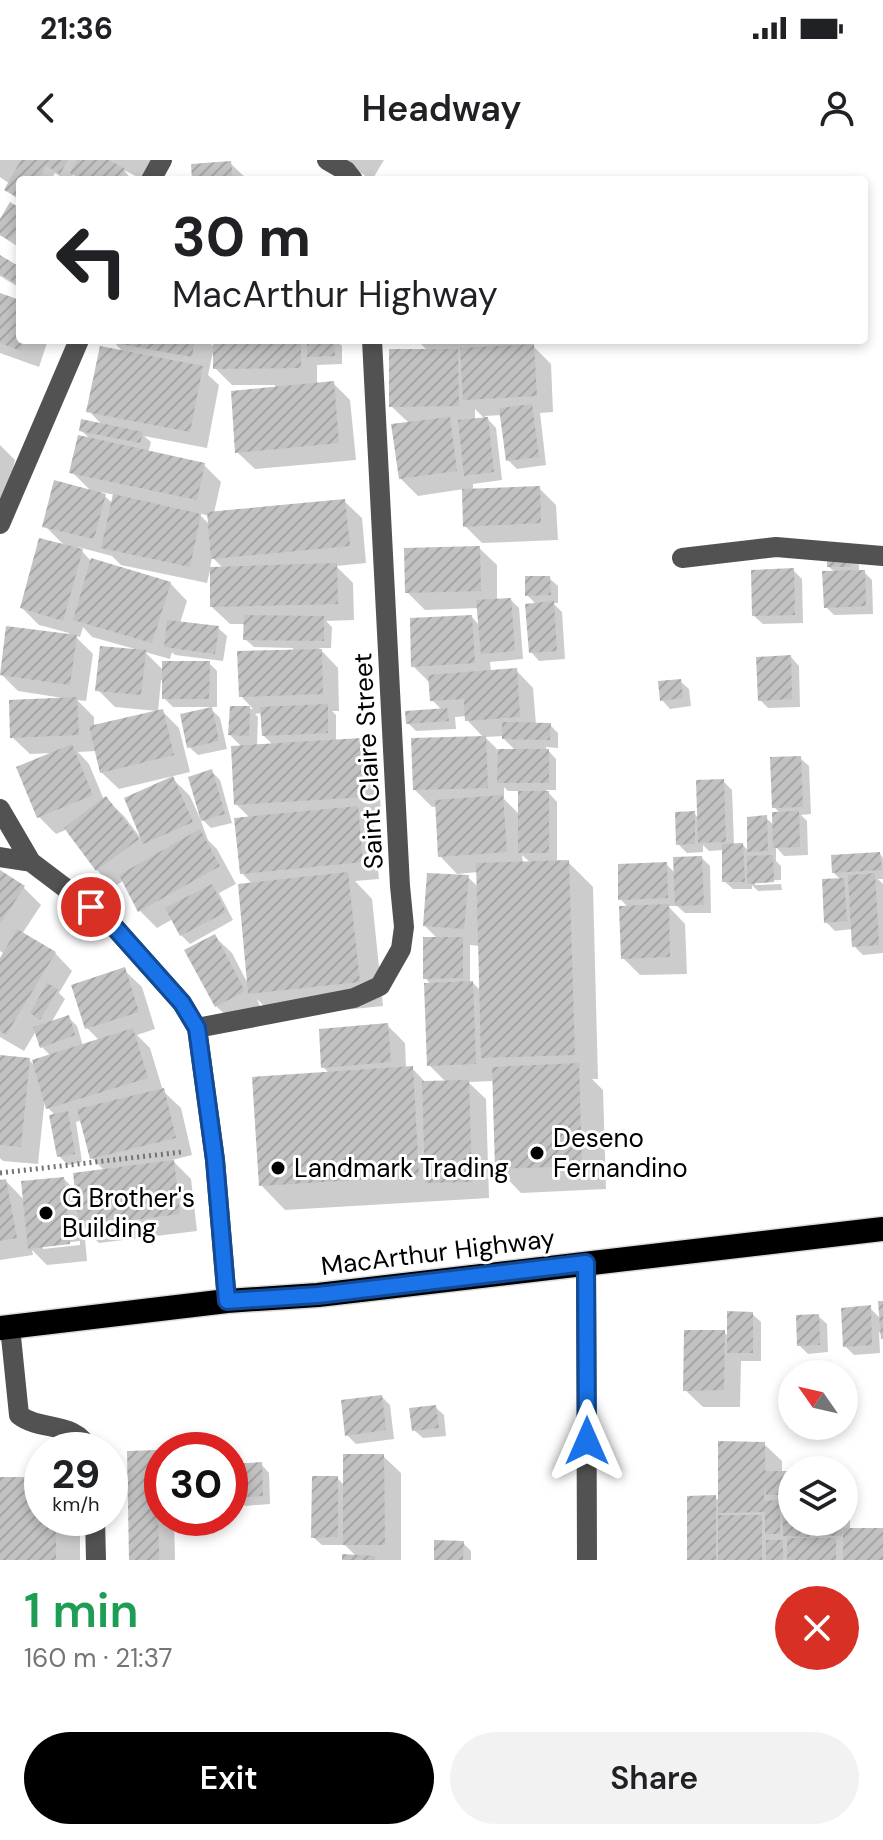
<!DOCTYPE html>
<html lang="en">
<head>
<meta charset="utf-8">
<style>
  :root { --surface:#fff; --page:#f2f2f2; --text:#202124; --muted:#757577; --accent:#000 }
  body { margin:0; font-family:"DM Sans",sans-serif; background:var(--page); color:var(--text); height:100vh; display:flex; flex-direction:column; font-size:30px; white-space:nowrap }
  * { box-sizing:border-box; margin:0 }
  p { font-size:26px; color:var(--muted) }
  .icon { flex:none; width:44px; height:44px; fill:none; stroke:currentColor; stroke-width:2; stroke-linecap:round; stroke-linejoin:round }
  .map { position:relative; height:1400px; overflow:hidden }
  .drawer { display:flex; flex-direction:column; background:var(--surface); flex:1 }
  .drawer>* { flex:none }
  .banner { position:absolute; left:16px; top:16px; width:852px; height:168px; border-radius:8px; box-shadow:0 4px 12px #0003; background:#fff; color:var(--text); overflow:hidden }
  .needle { width:52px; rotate:304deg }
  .controls { position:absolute; left:778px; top:1200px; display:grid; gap:16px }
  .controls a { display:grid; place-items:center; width:80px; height:80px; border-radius:50%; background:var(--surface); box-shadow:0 4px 12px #0003; font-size:40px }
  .speed { position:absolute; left:24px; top:1272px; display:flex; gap:16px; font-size:40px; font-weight:700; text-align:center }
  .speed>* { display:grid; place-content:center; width:104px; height:104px; border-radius:50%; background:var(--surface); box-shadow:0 4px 12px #0003; line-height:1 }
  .speed small { font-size:20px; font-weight:400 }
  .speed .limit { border:12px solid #d22; background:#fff; color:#111 }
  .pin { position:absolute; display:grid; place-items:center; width:68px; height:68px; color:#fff; margin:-34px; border:4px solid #fff; border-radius:50%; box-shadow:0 2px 8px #0007 }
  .me { position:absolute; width:88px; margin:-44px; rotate:0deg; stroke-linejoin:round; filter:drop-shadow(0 0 6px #0008) }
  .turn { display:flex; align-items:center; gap:28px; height:168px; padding:0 24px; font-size:36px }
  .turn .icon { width:104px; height:104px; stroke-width:2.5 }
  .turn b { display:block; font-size:56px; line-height:68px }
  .round { display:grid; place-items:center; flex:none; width:84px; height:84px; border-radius:42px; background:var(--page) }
  .head { display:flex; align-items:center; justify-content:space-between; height:136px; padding:0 24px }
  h1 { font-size:48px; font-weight:600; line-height:60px; color:#1e9e55 }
  .button { display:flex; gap:16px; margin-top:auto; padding:16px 24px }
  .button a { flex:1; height:92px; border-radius:48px; background:var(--accent); color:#fff; font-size:32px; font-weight:600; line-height:92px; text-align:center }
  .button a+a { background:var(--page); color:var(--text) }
  .status { display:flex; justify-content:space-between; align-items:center; height:56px; padding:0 40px; background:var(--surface); direction:ltr }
  .status svg { height:22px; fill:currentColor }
  header { display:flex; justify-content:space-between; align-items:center; height:104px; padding:0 24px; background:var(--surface); font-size:36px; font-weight:600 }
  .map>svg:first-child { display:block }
</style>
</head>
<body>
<div class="status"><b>21:36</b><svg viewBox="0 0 49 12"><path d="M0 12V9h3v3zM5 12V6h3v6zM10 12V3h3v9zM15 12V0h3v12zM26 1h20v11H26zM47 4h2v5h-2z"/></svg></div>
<header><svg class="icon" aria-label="back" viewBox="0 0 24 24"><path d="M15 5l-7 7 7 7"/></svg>Headway<svg class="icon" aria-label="person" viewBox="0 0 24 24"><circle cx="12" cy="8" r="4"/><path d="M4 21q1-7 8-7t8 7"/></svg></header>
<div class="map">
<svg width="883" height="1400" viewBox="0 0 883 1400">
  <defs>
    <pattern id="building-hatch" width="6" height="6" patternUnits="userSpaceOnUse" patternTransform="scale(2)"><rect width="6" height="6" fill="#c2c2c2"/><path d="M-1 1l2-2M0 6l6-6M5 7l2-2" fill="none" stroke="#a5a5a5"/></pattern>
  </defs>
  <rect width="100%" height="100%" fill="#fff"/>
  <!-- shadow -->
  <path fill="#0003" fill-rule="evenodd" d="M0,0H156L143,20L124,10L132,20H80L74,14L70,19L72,20H66L55,13L51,20H20V41L6,29L10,24L0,17Z
    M340,0H384L372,20Z
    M230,3L248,20H194Z
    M20,51V88L0,75V59L2,60Z
    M0,97L20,109V128L0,116Z
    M0,135L20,142V180H48L39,207L0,193Z
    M112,180H207L215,188V180H336L342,186V204L317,205V224L333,223L350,240L356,300L255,309L237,292L275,228V225H232L215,208V192H213L208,215L219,225L207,288L144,276L151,282L148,293L204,305L221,322L214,353L344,341L362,358L366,403L336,406L353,423L354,460L326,461L332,467L331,488H319L338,508L339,551H332L336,555V581L361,580L378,597L381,654L363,655L374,666L379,719L355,721L372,739L383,846L275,857L257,839L261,849L234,863L216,846L214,776L232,793L250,828L253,725L242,713L251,659L236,644L242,587L230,575L231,548L253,549L241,536L293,492V488L254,487L245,479L246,464H230L212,447V410H210L207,423L121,405L112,396L78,387L92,402L170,423L187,441L180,463L218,468L227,476L223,501L175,495L172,492L170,499L145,492L164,511L209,503L217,511V547H173L164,538V520H161L158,552L162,551L179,568L190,612L119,629L101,612L97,591L78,592L89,604L104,640L106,639L124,656L143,681L172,618L190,636L199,656L201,655L212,612L220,620L232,663L211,668L199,656L208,680L217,689L236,724L219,733L233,760L190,784L181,775L173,759L157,768L140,751L124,720L114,727L97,710L68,669L56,674L39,657L53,593L30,594L12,577L63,538L18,531L1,514L68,476L69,473L39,465L22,448L66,387L45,366L92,332L72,312L91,280L82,271L103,266L89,251L124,193ZM101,332L115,335L113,344ZM198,353L209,356L210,365ZM212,397L224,409H210ZM83,467L92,477L135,489L98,530L115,547L157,551L94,567V557L77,540L86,541L93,494L74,475L80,477ZM262,553L264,576L273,585L257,586L258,557L255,554Z
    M417,180H530V186H533L551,204L553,252L540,253L546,305L517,309L508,300L502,255L485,256L496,268L502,320L473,324V331L539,328L556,345L558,380L482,383L465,366L464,329L418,336L400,318L410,264L391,246L428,191ZM475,249L485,259L475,260Z
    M0,285L15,300L0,361Z
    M479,388L497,405V441L511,440L519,448L523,499L490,502L491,512L516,510L533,528L536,565H550L558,573V588L545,587L556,599V630H546L557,642V702H568L593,727L598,919H592L603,930L606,1029L521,1033L497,1008L494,921L468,922L486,939L489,1038L285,1050L261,1025L330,914L323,907L387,865L405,883L406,909L412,908L426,923L446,922L429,905L432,825L425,818L438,779L425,766L468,717L479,728L478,712L457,714L440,696L437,647H432L415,630L484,578L467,560V556L455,557L456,569L416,571L408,563L442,550L432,540L431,524L413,506L472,457L480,466L479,448L425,450L407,432ZM504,576V579L516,591H499L485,577ZM504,627L508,631H520V655L504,639ZM522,695L531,703H523ZM470,785L480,786L482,832L473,823H470Z
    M850,396L859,405V412H864L872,420L873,454L834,455L826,447L835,412L829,407Z
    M793,410L802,419L803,463L763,464L754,456Z
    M549,418L558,426V443H553L562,452L565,499L539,501L531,492L537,445L527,435Z
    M791,497L799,506L800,547L768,548L760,540Z
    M680,521L689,529L691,546L670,549L662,540Z
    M212,550L220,558L227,589L198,595L189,587Z
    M800,598L809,606L811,654L801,655L807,661L808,695L784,696L776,687V701L781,706V720L755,721V725L781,724L782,730L758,731L752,725V729H733L724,721V690L709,691L703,685V692L687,693L678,684L694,653L699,659L723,621L732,630L734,685H743L749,692L766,658L775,666L780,653L774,647Z
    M880,694L883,698V719H878L883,724V793L863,795L854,786L853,769L835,771L826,762L841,720L834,713Z
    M702,698L710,706L711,753H685L677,746H668L685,764L687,814L640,815L623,798L628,747L620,739L666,704L676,714Z
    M0,712L23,727L41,745L22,774L55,793L72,811L59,833L65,839L51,863L68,857L77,866L83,886L100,881L87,868L74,826L124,810L142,827L155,869L137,875L150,888L163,931L181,948L192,995L172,1000L191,1019L197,1071L99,1083L84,1068L87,1101L47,1105L32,1090L33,1095L0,1100V1022L6,1021L25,1041L64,1019L77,1032L105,1011L92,998L82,960L76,962L82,1002L68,1005L59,996L55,955L48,948L45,937L38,1004L3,1001L0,998V897L29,900L36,907L51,896L42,887L36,871L24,891L0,877V802L5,794L0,791ZM80,1081V1085L43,1089V1085Z
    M883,1143V1176L879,1172L880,1193L854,1195L845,1186L870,1148L881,1159Z
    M752,1154L761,1162V1201H741L740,1247H703L685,1230L724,1172L729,1177Z
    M818,1156L827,1164L828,1192L808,1194L799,1185Z
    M382,1237L390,1245L394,1279L356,1284L347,1275Z
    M435,1247L444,1255L446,1276L423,1278L414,1270Z
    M764,1284L782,1301V1313H792V1362H844V1322L850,1328V1370H883V1400H689L715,1337L720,1342Z
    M156,1292L162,1298V1358H174L175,1400H131Z
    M383,1296L401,1313V1400H344L357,1397L345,1385H322L313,1377L337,1318L345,1326Z
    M261,1304L269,1313L270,1344L245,1346L236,1337Z
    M0,1319H42V1358H80V1400H0Z
    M463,1383L471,1391V1400H436Z"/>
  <!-- building -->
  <path fill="url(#building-hatch)" d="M21,0H68L60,14L46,6L38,20H20V39L4,30Z
    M77,0H109L125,9L118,20H82L70,13Z
    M231,1L233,20H192L191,4Z
    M10,42L20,48V67L10,81L0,75V59Z
    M0,95L20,107V126L0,114Z
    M0,133L20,140V180H25L21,191L0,183Z
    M109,180H195L192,197L109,182Z
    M213,180H301V208L213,209Z
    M307,180H334L335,196L307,197Z
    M534,184L537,236L463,240L460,188Z
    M100,186L203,206L190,272L86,252Z
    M389,189H458L459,246L389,247Z
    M334,221L339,283L235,293L231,231Z
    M532,244L539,297L506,301L499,248Z
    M450,257L457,311L399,319L391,264Z
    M488,257L494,312L464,316L458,260Z
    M81,259L143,272L140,283L79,271Z
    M78,275L205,303L197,340L69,313Z
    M54,320L106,334L94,379L42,367Z
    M540,326L541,363L463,367L462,329Z
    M113,334L201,354L190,407L101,388Z
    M345,339L350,386L211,399L207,352Z
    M39,378L83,389L63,461L20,448Z
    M480,386L481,431L405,433L404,388Z
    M851,394V407H827V395Z
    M91,398L171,422L152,483L73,460Z
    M337,403L338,444L210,447V407Z
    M794,408L795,455L752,456L751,410Z
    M865,410L866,446L824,448L822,411Z
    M525,416H550L551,435L525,436Z
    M511,438L515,491L481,494L476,440Z
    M554,441L557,491L529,493L525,444Z
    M244,455L324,456V481L243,480Z
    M472,455L475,503L411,507L410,458Z
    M167,460L219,466L215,494L164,487Z
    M6,466L77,475L70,525L0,515Z
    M100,486L146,490L141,535L95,531Z
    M322,489L323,534L239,537L237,491Z
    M791,495L792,539L758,541L756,497Z
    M162,501H210L209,539H162Z
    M517,508L520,557L465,561L464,539L430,541L428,515Z
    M681,519L683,538L660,541L658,521Z
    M77,537L79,575L10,578L9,540Z
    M328,544V573L262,576L260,547Z
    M230,546H250L249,576L228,575Z
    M212,547L219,581L187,588L180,554Z
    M447,548L449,561L406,564L405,551Z
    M163,549L174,595L100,613L89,566Z
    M502,562L551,563L550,580L502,579Z
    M486,576L488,628L413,630L411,578Z
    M362,578L365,637L234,645L231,586Z
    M72,584L93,635L37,658L16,607Z
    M498,589H549V623H497Z
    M801,596L803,647L772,648L770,597Z
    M212,609L225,654L201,661L188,617Z
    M173,616L193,662L143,684L124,638Z
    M724,619L726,682L698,683L696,620Z
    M518,631H549V693H518Z
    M503,635L507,692L438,697L435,640Z
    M106,636L139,679L96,711L64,668Z
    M358,646L363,702L240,714L234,658Z
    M695,651V684L676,685L675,652Z
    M799,651L800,687L773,688L772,652Z
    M767,655L768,691L747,692V657Z
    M200,669L220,706L138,752L119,715Z
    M743,683L745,722H722V684Z
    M880,692L882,710L832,713L831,695Z
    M773,695L774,722L747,724V696Z
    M702,696L704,745L675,746L673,697Z
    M569,700L575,895L481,898L476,703Z
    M667,702L668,738L618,740V704Z
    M0,710L25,726L0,764Z
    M348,712L360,822L248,834L238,724Z
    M427,713L469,715L464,769L423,766Z
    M875,713L879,785L852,787L848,715Z
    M844,718L847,761L824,763L822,719Z
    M212,724L226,752L180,776L165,748Z
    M669,744L670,797L621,799L619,746Z
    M17,769L56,792L6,875L0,871V798Z
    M215,774L245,831L215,847L184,790Z
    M423,777H463V818L423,819Z
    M125,807L139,852L85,869L71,825Z
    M473,821L476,904L427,906L424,823Z
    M47,823L58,829L40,860L30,853Z
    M69,855L75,875L40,888L33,867Z
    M388,863L391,902L321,908L319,869Z
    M133,868L148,918L46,949L32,900Z
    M0,895L30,898L21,987L0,985Z
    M579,903L582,1006L495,1009L492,907Z
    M413,906L419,1016L259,1026L252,917Z
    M469,920L472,1022L425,1023L422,921Z
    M164,928L176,978L90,999L77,949Z
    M68,951L75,994L57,997L49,955Z
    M174,1000L180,1054L79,1067L73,1013Z
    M64,1017L70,1084L28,1089L21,1021Z
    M6,1019L17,1078L0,1081V1020Z
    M878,1141H883V1179H881Z
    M871,1145L872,1185L843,1187L841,1148Z
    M727,1151L753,1152V1193H727Z
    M819,1154L820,1185L797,1186L796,1155Z
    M684,1170H725L724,1230L683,1231Z
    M382,1235L386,1270L345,1276L341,1240Z
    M436,1245L439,1268L412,1271L409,1248Z
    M718,1281L765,1282V1311H792V1335H766L765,1324L764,1341L780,1340V1374H765V1352L718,1353Z
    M157,1290L159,1400H129L127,1291Z
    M343,1294H384L385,1385H343Z
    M262,1302L263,1336L234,1338L233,1304Z
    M312,1316H338V1377L311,1378Z
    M0,1317H42V1358H56V1400H0Z
    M716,1335V1400H687V1336Z
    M783,1340H792V1362H810V1377L783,1376Z
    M718,1355H762V1400H718Z
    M813,1362H842V1376H813Z
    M843,1368H883V1400H843Z
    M787,1378H836V1400H787Z
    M434,1380L464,1381L463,1400H434Z
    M766,1380H783V1400H766Z
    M342,1394L375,1396V1400H342Z"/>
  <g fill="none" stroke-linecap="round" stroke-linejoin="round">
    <!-- highway casing -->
    <g stroke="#dbdbdb" stroke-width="27">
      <path id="highway" d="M0,1168L227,1141L318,1135L883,1069"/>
    </g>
    <!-- path -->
    <path stroke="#747474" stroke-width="5" stroke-dasharray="2 4" stroke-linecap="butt" d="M0,1013L182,992"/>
    <!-- minor -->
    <path stroke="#525252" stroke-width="20" d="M327,0L346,11L353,20
      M151,20L162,0
      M0,364L79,180
      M682,398L776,387L883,396
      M0,649L31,702L109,761L182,843L197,868L215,1000L227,1141
      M0,697L31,702
      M197,868L354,838L380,826L401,789L404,767L400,726L372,180
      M586,1103L587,1400
      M10,1167L19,1255C41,1272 75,1260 89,1290
      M95,1358L96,1400"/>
    <!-- highway -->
    <use href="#highway" stroke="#000" stroke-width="24"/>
  </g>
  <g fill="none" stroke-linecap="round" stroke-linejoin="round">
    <!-- route casing -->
    <g stroke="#114b97" stroke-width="20">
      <path id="route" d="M91,747L109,761L182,843L197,868L215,1000L227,1141L318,1135L586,1103L587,1281"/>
    </g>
    <!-- route -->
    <use href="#route" stroke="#1a73e8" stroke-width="14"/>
  </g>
  <!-- markers -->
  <g fill="#000" stroke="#fff" stroke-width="3">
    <circle cx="537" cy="993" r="8"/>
    <circle cx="278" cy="1008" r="8"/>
    <circle cx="46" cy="1053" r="8"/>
  </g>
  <g text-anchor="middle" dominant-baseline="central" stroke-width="6" stroke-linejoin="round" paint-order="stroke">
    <!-- street labels -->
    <g font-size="26" fill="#000" stroke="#fff">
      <text transform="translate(368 601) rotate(-93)">Saint Claire Street</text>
      <text transform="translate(438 1092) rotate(-7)">MacArthur Highway</text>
    </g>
    <!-- poi labels -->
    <g font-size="26" fill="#000" stroke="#fff" text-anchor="start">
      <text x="553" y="978">Deseno<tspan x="553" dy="30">Fernandino</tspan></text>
      <text x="294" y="1008">Landmark Trading</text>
      <text x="62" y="1038">G Brother's<tspan x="62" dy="30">Building</tspan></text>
    </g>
  </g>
</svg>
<div class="controls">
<a><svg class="needle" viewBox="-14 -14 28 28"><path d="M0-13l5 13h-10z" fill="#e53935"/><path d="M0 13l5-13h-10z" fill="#757577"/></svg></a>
<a><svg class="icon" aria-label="layers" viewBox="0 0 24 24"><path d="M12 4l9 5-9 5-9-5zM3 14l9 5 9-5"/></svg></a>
</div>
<div class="speed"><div>29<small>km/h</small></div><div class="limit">30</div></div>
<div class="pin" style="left:91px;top:747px;background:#d93025"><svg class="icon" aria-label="arrive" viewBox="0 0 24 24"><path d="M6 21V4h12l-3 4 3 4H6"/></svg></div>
<svg class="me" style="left:587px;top:1281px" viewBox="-20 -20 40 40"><path d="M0-17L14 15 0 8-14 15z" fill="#1a73e8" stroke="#fff" stroke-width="4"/></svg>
<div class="banner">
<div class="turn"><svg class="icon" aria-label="left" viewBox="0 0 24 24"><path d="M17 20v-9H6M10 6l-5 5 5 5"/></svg><div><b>30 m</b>MacArthur Highway</div></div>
</div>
</div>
<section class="drawer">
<div class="head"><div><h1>1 min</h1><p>160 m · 21:37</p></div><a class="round" style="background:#d93025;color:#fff"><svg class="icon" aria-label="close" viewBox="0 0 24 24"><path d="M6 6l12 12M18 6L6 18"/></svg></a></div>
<div class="button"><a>Exit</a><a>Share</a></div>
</section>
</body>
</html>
